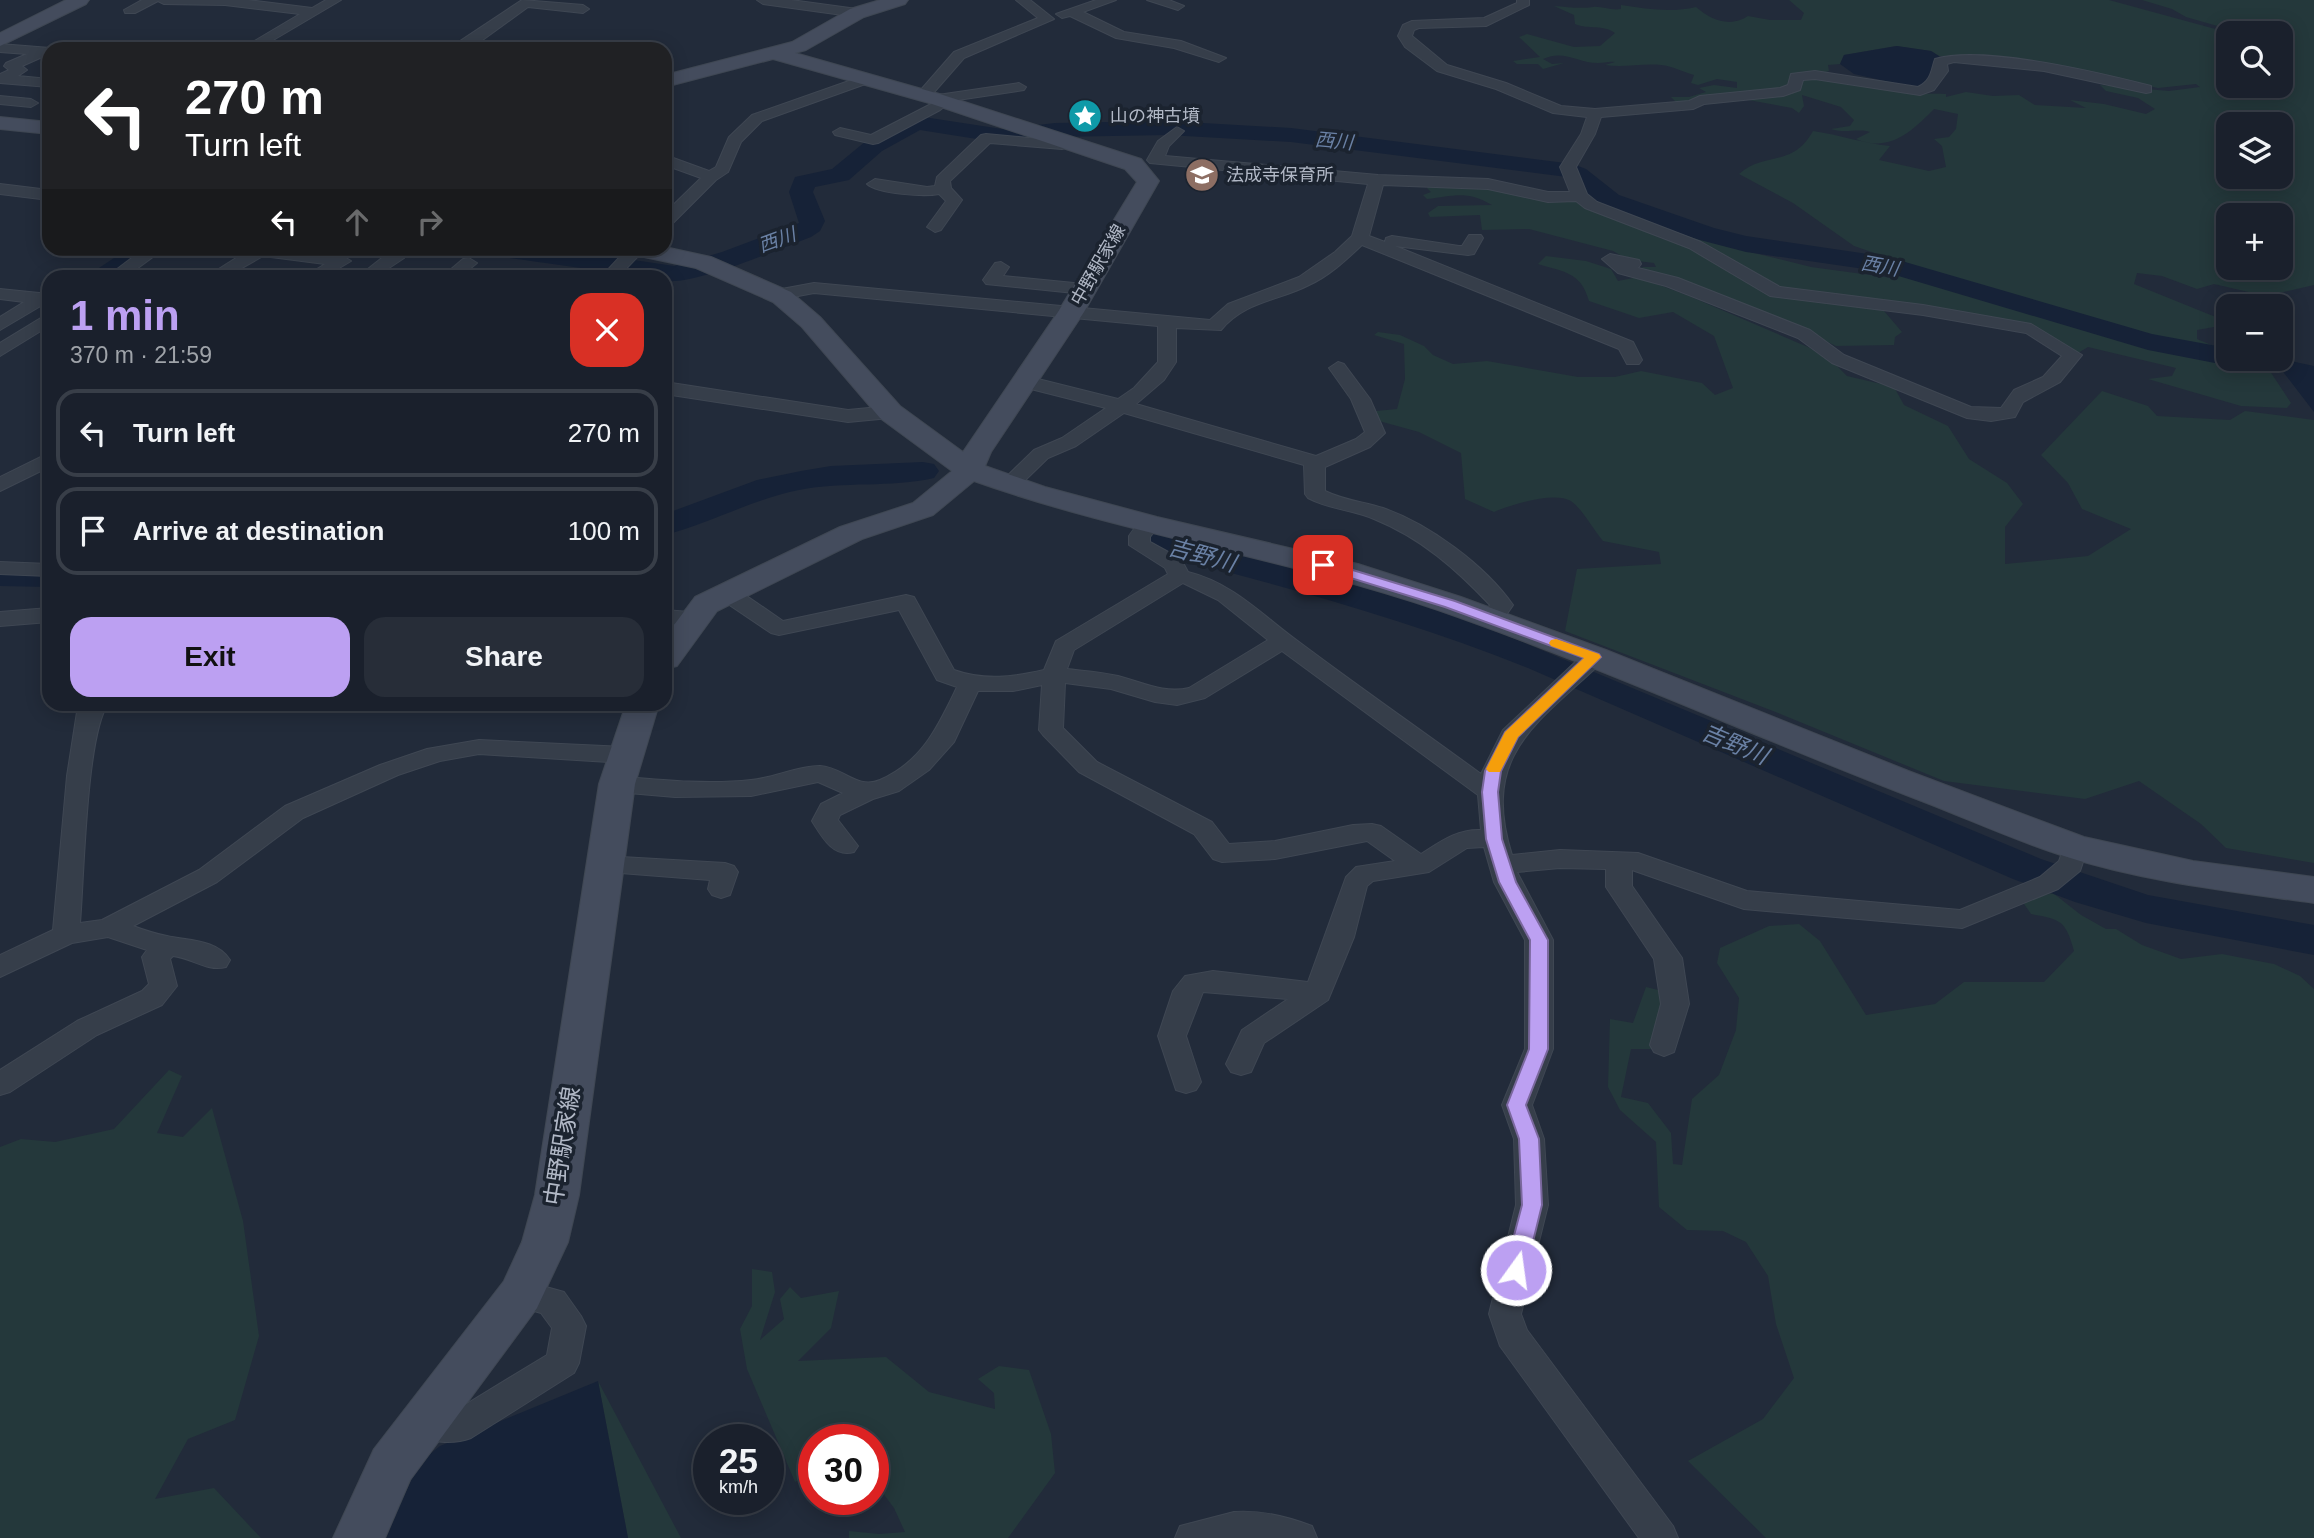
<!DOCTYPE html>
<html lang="en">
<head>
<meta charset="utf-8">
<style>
  :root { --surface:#1a202c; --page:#272d38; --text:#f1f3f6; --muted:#9fa3a9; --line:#383e48; --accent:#bca0f2 }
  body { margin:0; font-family:Arial,"Noto Sans JP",sans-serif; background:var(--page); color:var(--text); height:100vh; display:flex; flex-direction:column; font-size:26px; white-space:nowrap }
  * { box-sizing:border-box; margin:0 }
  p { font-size:23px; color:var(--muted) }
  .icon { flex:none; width:38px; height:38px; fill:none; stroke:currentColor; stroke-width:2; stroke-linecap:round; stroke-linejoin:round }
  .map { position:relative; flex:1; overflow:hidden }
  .panel { position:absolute; left:42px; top:270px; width:630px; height:441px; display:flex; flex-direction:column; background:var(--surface); border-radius:21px; box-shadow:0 4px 18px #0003,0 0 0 2px var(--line) }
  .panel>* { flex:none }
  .guide { position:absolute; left:42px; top:42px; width:630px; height:214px; border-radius:21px; box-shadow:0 4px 18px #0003,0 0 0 2px var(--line); background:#202124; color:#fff; overflow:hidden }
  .controls { position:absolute; left:2216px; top:21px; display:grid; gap:14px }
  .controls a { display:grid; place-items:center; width:77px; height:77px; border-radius:14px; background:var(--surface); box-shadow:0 4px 18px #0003,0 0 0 2px var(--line); font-size:35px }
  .speed { position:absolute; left:693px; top:1424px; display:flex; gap:14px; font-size:35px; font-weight:700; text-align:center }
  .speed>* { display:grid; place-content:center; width:91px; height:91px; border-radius:50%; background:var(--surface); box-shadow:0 4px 18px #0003,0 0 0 2px var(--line); line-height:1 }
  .speed small { font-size:18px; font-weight:400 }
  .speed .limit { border:10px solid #d22; background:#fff; color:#111 }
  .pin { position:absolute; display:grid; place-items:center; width:60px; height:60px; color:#fff; margin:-30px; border-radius:14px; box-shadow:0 4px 10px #0006 }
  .me { position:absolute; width:77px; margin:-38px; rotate:14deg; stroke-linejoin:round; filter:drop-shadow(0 0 5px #0008) }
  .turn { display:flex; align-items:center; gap:24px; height:147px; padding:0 28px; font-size:32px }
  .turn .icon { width:91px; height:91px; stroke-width:2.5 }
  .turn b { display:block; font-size:49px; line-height:60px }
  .lanes { display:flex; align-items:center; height:66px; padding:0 28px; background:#0003; justify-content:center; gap:35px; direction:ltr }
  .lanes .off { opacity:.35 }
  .round { display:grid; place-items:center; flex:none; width:74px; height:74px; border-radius:21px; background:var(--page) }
  .headline { display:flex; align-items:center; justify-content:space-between; height:119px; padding:0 28px }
  h1 { font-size:42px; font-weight:600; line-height:52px; color:var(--accent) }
  .action { display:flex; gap:14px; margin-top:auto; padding:14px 28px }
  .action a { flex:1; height:80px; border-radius:21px; background:var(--accent); color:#111; font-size:28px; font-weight:600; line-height:80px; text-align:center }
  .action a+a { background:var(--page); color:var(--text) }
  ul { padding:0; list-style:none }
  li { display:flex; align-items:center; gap:21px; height:88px; margin:0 14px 10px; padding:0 14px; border:4px solid var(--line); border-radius:21px }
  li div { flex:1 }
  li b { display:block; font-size:26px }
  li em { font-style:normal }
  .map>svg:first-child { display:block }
</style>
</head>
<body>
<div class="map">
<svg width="2314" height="1538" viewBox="0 0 2314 1538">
  <rect width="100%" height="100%" fill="#222b3a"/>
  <!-- green -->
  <path fill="#24383b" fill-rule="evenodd" d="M1789,0H2109L2230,33H2228V86H2280V33H2242L2186,17L2172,9L2142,0H2314V285L2266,296L2214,284L2197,289L2162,276L2137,273L2134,284L2228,322V331L2214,327L2197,330V339L2228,352V359H2262L2291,403L2287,408L2241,406L2148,379L2172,376L2176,368L2088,347L2078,353L2034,327L1777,289L1673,235L1672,229L1734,248L1811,267L1892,278L1898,261L1854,246L1793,203L1739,174C1765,151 1793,168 1813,131C1840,135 1862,143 1890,146L1879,160L1929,171L1946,167L1942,146L1934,139L1949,137L1956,129L1958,114L1934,109C1912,131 1890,153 1856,139L1870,132C1857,128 1846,134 1831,129L1850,126L1854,120L1841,107L1802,95L1804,106L1799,113L1792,108L1743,99L1713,104L1679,105L1671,97H1689L1706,92L1699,88L1714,85L1737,88V82L1717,79L1698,85L1691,83L1694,75C1683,72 1672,66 1661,65C1642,63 1624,68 1605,65L1615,62C1609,61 1604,63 1598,63C1578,63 1564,49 1543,59L1552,64L1564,63L1543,69L1538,64H1517L1513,61L1540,57L1519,37L1527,34L1574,47L1600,46L1615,33C1603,24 1589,30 1575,24L1574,15L1554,6C1568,7 1580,9 1593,7C1602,6 1611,11 1621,9V5C1647,9 1671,13 1696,7C1711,20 1730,28 1748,16L1770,20H1801L1804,13ZM1896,46L1931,51L1939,56L2066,69L2158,88L2196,84L2200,87L2169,91L2100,85L2106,91L2138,98L2155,109L2146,114L2104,104L2070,100L2086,108L2035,105L2019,95L1993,96L1966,92L1946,97V94C1932,93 1915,95 1902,92C1863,85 1834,75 1793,82L1829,71L1828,65L1840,64L1844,55ZM2228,124H2280V177H2228ZM2228,215H2280V268H2228Z
    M1431,185H1473L1579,202L1660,238L1695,249L1768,291L1845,301L1884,311L1902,332L1895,337L1894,345L1836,346L1786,322L1645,272L1642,267H1656L1654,263L1629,260L1613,251L1529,229L1482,230L1480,215L1430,217L1428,213L1438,206L1492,205C1466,190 1454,196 1427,199L1423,195L1431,192L1427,188Z
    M1546,256L1586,261L1611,269L1618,281L1638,277L1689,296L1810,348L1837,366L1847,376L1894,387L1904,405L1948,426L1969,459L2007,483L2023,504L2005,527V564L2088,556L2131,529L2082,509L2068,483L2041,455L2102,391L2148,406L2157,416L2230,420L2245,411L2314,420V863L2226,848L2201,824L2139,781L2085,799L1944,781L1773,711L1565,631L1577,569L1661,564L1659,552L1603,541C1593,529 1583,510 1571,501C1554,491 1510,505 1494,512L1465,499L1461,453L1419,432L1379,421L1376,411L1397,409L1405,379L1404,344L1374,335L1378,332L1400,335L1424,346L1433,355L1453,364L1487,361L1578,377H1615L1641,371L1702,383L1715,395L1733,388L1714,336L1673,312L1639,318L1589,301C1581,272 1564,272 1538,264Z
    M2053,893L2081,915L2106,929H2116L2142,945L2181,959L2222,954L2274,964L2300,976L2314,989V1538H1766L1688,1461L1763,1419L1794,1378L1776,1324L1768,1276L1746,1242L1723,1231L1687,1230L1659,1207L1656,1142L1620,1110L1608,1087L1610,1019L1633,1023L1646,987L1666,992L1663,1023L1651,1049H1631L1621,1097L1648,1103L1671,1133L1673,1164L1682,1165L1692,1099L1719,1075L1736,1030L1739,998L1717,963L1720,948L1769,926L1799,924L1820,941L1866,1015L1935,1004L1964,982H2044L2074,951C2066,921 2061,919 2031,914L2022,901Z
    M169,1070L182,1076L157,1133L183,1137L212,1108L243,1221L259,1336L235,1420L188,1439L155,1499L214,1488L261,1538H0V1147L21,1139L55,1142L114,1129Z
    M752,1269L772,1272L775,1292L760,1340L784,1319L780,1299L790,1287L801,1298L839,1291L831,1328L798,1361L886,1357L929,1392L995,1409L994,1393L978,1379L999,1366L1029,1370L1051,1434L1055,1473L1008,1538H849V1531L879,1534L905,1532L894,1508L873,1480V1440H814V1472L795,1482L747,1369L740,1329L752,1306Z
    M598,1381L681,1538H628Z"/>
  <!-- water -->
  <path fill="#162237" d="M1897,46L1931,51L1939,56L1940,59H1934L1935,73L1921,89L1854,74L1840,64L1844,55Z
    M2282,359L2314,366V412L2274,360Z
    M598,1381L628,1538H384L420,1462L440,1446Z"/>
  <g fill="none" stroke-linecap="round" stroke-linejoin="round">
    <!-- river -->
    <path fill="#162237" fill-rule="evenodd" d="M917,116L1002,129L1055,123L1168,121L1291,128L1573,164L1586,169L1619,195L1714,228L1746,236L1888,257L2152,334L2228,348V359H2232L2220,364L2148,350L1885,272L1746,252L1696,239L1601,205L1567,177L1291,142L1168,135L1055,137L1002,143L920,130L882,151L849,180L815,187L813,192L825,221L820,231L811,237C779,249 696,285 665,281V276H638L496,256L487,254L483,248H554L674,266L722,252L799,223L789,192L795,177L832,169L866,141Z
      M129,248H161L122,276H92L96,270Z
      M923,462L934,464L939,471L934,478C891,488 843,481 799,490C753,499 711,523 665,535V514L757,480L801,471L831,466Z
      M1157,533L1365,587L1472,621L2041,859L2148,895L2314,925V955L2146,923L2075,902L2013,879L1528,668C1401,617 1277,585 1145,550L1140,543L1145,536Z
      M0,566L49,567V587L0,586Z"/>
    <!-- street casing -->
    <g stroke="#3f4753" stroke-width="2">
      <path id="street" d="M142,0H248L312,8L326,0H341L258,49H241L300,14L225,5L164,4L158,1L135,13H125L124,10Z
        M522,0L583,5L589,9L583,13L528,7L477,44L466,49H448Z
        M757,0H791L857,9L863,13L857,17L763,4Z
        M1016,0H1030L1054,19L964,58L929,98H919V92L954,52L1038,18Z
        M1096,0H1116L1083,12L1124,32L1181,41L1226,58L1219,62L1174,48L1116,38L1070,16L1062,18L1056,14Z
        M1147,0H1169L1184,6L1178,10Z
        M1517,0H1529V5L1486,26L1419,28L1414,30L1412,36L1447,65L1506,83L1561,106L1595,109L1689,101L1700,96L1780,88L1788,85L1791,74L1815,71L1918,87C1932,80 1931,70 1935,59C1983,45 2100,73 2151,86V92L2146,93L2044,71L1954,62L1947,64L1948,71L1934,90L1920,95L1815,79L1803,80L1800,90L1783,96L1704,104L1693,109L1601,117L1595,134L1576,167L1587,194L1597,202L1701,242L1780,287L1923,305L2031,324L2082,355L2060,382L2023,402L2015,417L1991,421L1967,418L1832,363L1798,338L1666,286L1618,273L1602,259L1610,254L1639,260L1641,264L1638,268L1678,278L1810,330L1844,355L1971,407L2001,408L2014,390L2043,377L2062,356L2026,333L1923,315L1770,296L1689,248L1585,208L1576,201L1548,202L1488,189L1383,185L1369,236L1385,242L1386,238L1392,236L1459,246H1462L1469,235H1481L1483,238L1474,254L1468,255L1395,246L1633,342L1642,360L1639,364H1627L1619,349L1362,245C1346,260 1329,276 1309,285C1278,301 1245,301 1221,330L1176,328V362L1164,380L1136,404L1316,456L1356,439L1365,432L1351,399L1329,368L1338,362L1344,364L1370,399L1385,433L1370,447L1325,467V491C1343,500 1364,502 1383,508C1429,524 1485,565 1513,605C1505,617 1498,628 1482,624L1479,619L1490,605C1456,569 1421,538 1374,519C1353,510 1329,509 1308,498L1305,494L1304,465L1124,413L1076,446L1048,458L1016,489H1002L999,485L1002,481L1034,450L1062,438L1106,408L1019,386L1017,382L1019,378L1026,376L1118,399L1134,388L1158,362V326L814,293L777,300L768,295L771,291L814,283L1210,320L1228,304L1299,277L1335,252L1352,236L1368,184L1150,163L1147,160L1158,141L1177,127L1184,131L1169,146L1165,156L1378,175L1488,179L1548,192H1570L1560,167L1581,134L1587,117L1553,113L1496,89L1437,71L1405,47L1398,36L1403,25L1412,21L1484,18L1517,3Z
        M0,44L50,48L49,54L22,66L27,70L18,76L49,79V87L0,83V74L9,70L4,66L6,63L27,54L0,52Z
        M866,75L873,79L871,82L762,121L741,142L728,172L716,180L671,225L665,227V213L701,178L665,165V155L709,171L716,167L729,137L752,115Z
        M1019,83L1026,87L1024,90L951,101L940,110L878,143L873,144L835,135L833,132L840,128L871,135L933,103L929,99L931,96Z
        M0,96L31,99L38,103L31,107L0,104Z
        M986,134L1062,141L1070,139L1077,143L1062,149L990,143L950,181L951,188L962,200L941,230L935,232L927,227L946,201L939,194C925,197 878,194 867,184L875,179L927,187L935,186L937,177L981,135Z
        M0,184L49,190V200L0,194Z
        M145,248H165L127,276H108Z
        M252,248H281L343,256L351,261L326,276H306L325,264L263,256L228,276H216L214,272Z
        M628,248H646L619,276H602Z
        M398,249L406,254L404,258L377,276H359L392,250Z
        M469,258L477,263L461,276H443L463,259Z
        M1001,262L1009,267L1003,276L1084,284L1093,289L1084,294L986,284L983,280L995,263Z
        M0,289L49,294V304H44L0,330V317L24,302L0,299Z
        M49,313V326L0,356V343Z
        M665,382L848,410L890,406L900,412L890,418L848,422L665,394Z
        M49,453V467L0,491V477Z
        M1150,518L1157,520L1160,524L1150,537V542L1181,559L1188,572C1233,583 1263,616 1299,642C1359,687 1421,730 1481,774L1503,730L1586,652H1602L1605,657L1602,662C1537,724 1480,754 1512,855L1560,850L1638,853L1747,891L1960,910L2040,877L2059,861L2066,841L2075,839L2084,841L2088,847L2080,871L2058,889L1962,928L1744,909L1632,870V886L1682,958L1689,1004L1674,1052L1664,1056L1654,1052L1650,1045L1661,1004L1654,959L1606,887V869L1560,868L1517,872L1553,940V1049L1532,1105L1544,1139L1548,1205L1521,1314L1527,1330L1673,1526L1678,1538H1639L1500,1346L1489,1314L1516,1205L1514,1139L1502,1105L1525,1049V940L1494,882L1484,847L1467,848L1429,872L1373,881L1367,886L1354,937L1328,1000L1264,1043L1251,1072L1241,1075L1231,1072L1226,1064L1242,1030L1288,999L1203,992L1186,1036L1201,1082L1196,1090L1186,1093L1176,1090L1158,1036L1173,991L1185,976L1213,971L1308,982L1346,877L1356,867L1395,861L1367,841L1275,859L1222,862L1213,859L1194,834L1079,772L1043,735L1039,730L1042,685L1013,691H978L954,742L929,770L899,791L873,799L840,815L838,820L858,846L854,852C833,858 822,837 812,821L821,804L843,793L818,782L751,796L675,797L617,792L608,790L605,784L608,778L617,776C661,780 707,785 751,780C774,778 797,766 820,766C843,767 857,790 880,780C923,761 938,726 957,687L937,680L899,610L779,635L771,633L719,598L716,593L719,588H735L783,621L906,595L914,597L954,670C985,681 1013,677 1044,670L1056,641L1168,574L1165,568L1129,545V536C1134,528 1140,520 1150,518ZM1183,583L1218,600L1268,640L1189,688C1164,694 1142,682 1118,676C1101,672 1084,671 1067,669L1074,650ZM1282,651L1478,795L1481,830C1457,829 1440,842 1421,854L1381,826L1372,824L1353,825L1275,841L1229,844L1212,822L1097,762L1063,728L1065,683L1111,689L1155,702L1177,705L1205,698Z
        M0,562L49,564V576L0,574Z
        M49,608V622L0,626V612Z
        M665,610L701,613L704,618L701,623L665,624Z
        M84,704H108C86,736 84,878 80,923L102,920L199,870L285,806L380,765L427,749L479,740L625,747L634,750L637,755L634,760L625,763L479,754L440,761L398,775L303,818L217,882L133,926C144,930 156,934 167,936C188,941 217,939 230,960L226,967C207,972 192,958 173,956L170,959L177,986L162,1005L97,1035L10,1092L0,1095V1070L77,1021L142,991L149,984L142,957L147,950L108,937L72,943L0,977V955L53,930L67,776L77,712Z
        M604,856L725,863L734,866L738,872L730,895L721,898L712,895L708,889L710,880L595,871L591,865L595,859Z
        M521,1280L564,1292L581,1316L586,1326L579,1363L574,1373L471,1438C453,1445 430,1442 412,1435L407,1424L412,1413L424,1409L455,1411L547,1355L552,1328L541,1313L510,1304L505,1294L510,1284Z
        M1234,1512C1261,1510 1286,1516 1312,1526L1317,1538H1175L1180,1526Z"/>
    </g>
    <!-- secondary casing -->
    <g stroke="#3f4753" stroke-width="2">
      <path id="secondary" d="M66,0H89L86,4L0,46V33Z
        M880,0H908L905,4L864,17L806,50L795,53L943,95L1141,159L1159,181L1084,312L991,452L985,466L1045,487L1157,517L1358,564L1461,597L1606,650L1911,772L2084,837L2193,861L2314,877V903C2230,891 2145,882 2064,856C2019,842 1975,822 1932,805C1766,742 1605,668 1438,610C1286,558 1126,535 974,481L933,515L862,539L717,611L677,666L665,669V637L695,597L840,527L913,503L952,471L880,418L802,327L773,302L696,268L625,253L622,248L665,247L711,257L791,292L820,317L900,406L963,452L1058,312L1137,182L1125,169L929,103L773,59L665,87V75L792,42L850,9Z
        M0,117L49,122V134L0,129Z
        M626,704H659L635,784L579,1195L568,1242L537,1308L410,1480L385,1538H333L374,1449L504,1281L522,1242L535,1195L599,784Z"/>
    </g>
    <!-- street -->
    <use href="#street" fill="#363e4a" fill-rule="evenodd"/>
    <!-- secondary -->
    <use href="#secondary" fill="#444c5d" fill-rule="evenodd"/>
  </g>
  <!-- route -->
  <path fill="#bca0f2" stroke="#7a689d" stroke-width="2" d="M1323,561L1455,601L1599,654L1601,657L1518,737L1501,771L1498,792L1502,839L1516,882L1548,940V1049L1526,1105L1539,1139L1542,1205L1526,1270L1523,1277L1516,1279L1508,1277L1505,1270L1522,1205L1519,1139L1507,1105L1529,1049L1530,940L1499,882L1486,839L1482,792L1485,771L1505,732L1584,658L1445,607L1318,568L1316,565Z"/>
  <!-- slow -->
  <path fill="#f59e0b" d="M1556,639L1599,654L1601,657L1518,737L1500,772H1489L1486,769L1505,732L1584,658L1551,646L1549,643L1551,640Z"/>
  <!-- icons -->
  <defs>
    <g id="sight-disc" transform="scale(1.75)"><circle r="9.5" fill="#0f9aa8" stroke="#1b232f"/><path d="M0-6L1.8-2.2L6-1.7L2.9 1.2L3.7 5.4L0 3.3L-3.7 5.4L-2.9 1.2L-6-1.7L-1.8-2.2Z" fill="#fff"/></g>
    <g id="school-disc" transform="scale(1.75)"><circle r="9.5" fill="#8d6e63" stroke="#1b232f"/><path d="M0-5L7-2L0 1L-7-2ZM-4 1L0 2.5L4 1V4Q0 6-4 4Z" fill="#fff"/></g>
  </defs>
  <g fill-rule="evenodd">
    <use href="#sight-disc" x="1085" y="116"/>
    <use href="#school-disc" x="1202" y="175"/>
  </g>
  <g text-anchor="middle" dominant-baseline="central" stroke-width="7" stroke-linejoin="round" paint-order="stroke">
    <!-- far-poi labels -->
    <g font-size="18" fill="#b1b8c6" stroke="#1b232f" text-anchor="start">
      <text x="1110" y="116">山の神古墳</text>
      <text x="1226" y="175">法成寺保育所</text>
    </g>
    <!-- far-street labels -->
    <g font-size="18" fill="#b1b8c6" stroke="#1b232f">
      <text transform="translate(1098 265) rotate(-60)">中野駅家線</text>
    </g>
    <!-- far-water labels -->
    <g font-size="19" font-style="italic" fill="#6a81a5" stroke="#1b232f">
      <text transform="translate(1334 141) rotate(5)">西川</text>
      <text transform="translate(777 240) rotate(-20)">西川</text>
      <text transform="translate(1880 266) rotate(10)">西川</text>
    </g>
    <!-- water labels -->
    <g font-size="23" font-style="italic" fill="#6a81a5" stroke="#1b232f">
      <text transform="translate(1202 555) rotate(15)">吉野川</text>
      <text transform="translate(1735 744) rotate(23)">吉野川</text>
    </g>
    <!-- near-street labels -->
    <g font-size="24" fill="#b1b8c6" stroke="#1b232f">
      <text transform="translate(562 1146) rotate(-81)">中野駅家線</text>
    </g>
  </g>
</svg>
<div class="controls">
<a><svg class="icon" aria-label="search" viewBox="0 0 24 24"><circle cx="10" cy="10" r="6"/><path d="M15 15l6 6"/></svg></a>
<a><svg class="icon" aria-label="layers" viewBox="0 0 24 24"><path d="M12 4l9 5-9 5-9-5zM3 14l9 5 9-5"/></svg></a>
<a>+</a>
<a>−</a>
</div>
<div class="speed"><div>25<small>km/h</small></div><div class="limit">30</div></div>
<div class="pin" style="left:1323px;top:565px;background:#d93025"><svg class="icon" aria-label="arrive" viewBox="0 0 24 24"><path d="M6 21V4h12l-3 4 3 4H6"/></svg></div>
<svg class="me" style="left:1516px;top:1270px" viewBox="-20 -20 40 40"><circle r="17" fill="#bca0f2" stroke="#fff" stroke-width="3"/><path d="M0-11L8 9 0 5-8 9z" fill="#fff"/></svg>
<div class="guide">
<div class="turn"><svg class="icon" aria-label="left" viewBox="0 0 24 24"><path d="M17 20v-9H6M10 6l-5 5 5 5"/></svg><div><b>270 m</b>Turn left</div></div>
<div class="lanes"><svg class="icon" aria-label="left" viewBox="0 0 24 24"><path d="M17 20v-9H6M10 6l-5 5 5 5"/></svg><svg class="icon off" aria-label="ahead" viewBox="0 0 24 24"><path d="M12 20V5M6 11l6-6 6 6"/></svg><svg class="icon off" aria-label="right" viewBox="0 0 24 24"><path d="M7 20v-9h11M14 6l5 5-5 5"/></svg></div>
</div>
<section class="panel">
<div class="headline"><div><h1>1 min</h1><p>370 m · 21:59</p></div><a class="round" style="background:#d93025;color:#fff"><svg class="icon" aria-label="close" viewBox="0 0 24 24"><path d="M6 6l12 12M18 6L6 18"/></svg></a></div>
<ul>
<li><svg class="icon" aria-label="left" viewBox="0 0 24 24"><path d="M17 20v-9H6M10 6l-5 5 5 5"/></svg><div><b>Turn left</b></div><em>270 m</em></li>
<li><svg class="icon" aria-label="arrive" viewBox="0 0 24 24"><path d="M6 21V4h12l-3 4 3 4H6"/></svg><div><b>Arrive at destination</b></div><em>100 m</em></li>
</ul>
<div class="action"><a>Exit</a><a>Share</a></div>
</section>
</div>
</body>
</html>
